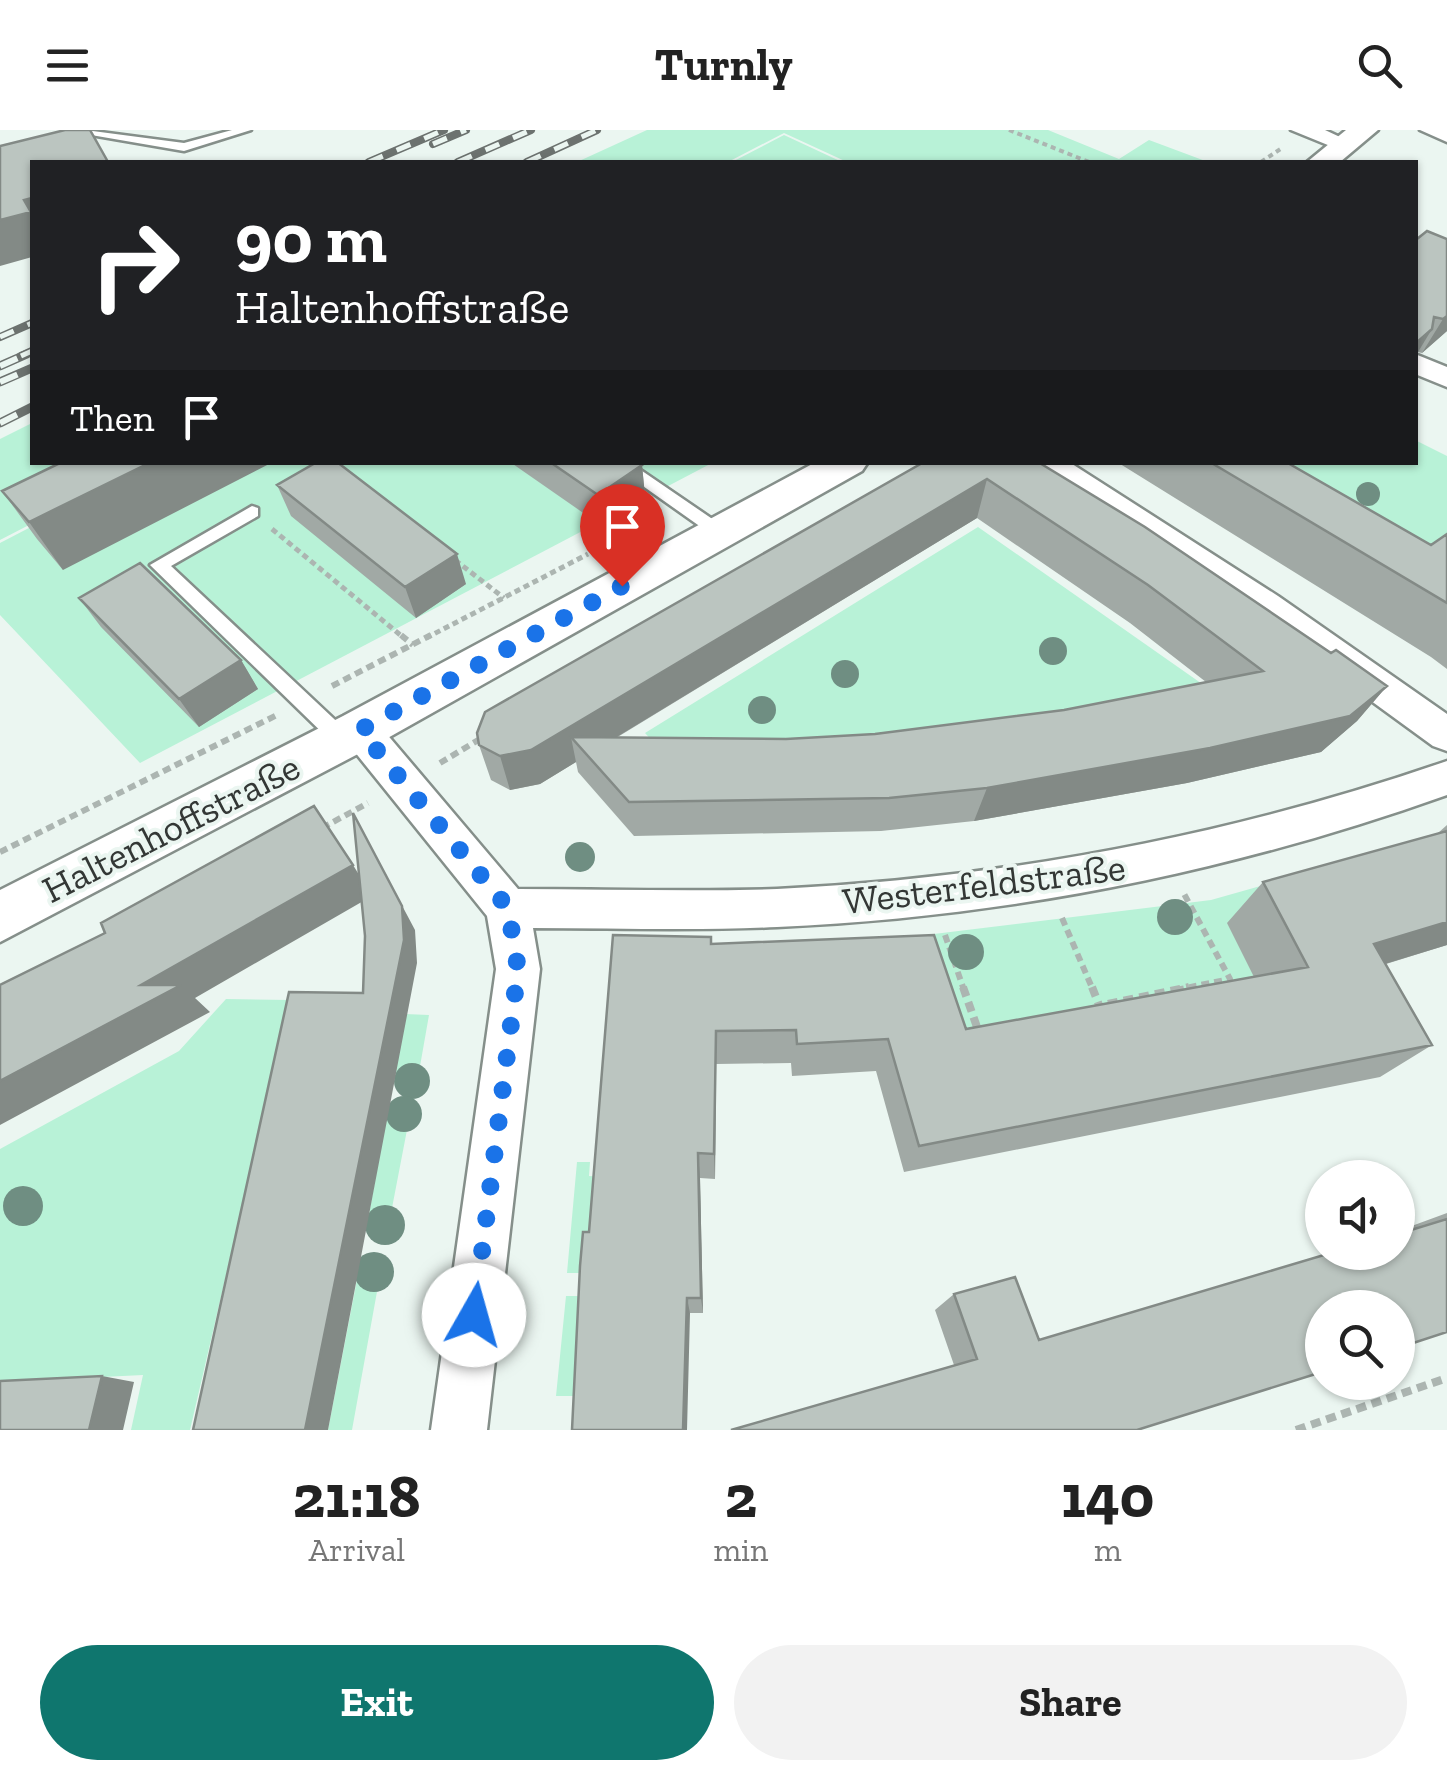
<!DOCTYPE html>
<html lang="en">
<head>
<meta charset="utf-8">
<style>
  :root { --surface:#fff; --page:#f2f2f2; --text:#222; --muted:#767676; --accent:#0f766e }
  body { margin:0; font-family:"Zilla Slab",serif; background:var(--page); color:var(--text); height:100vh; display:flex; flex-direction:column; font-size:38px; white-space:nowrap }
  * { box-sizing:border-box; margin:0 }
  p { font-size:32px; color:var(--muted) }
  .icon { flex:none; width:55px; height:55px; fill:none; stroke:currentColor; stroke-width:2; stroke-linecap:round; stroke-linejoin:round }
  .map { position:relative; height:1300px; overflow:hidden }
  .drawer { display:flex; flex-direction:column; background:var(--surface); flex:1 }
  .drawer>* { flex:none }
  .hud { position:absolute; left:30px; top:30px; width:1388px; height:305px; border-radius:0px; box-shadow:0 2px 8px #0004; background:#202124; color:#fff; overflow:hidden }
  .tools { position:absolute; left:1305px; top:1030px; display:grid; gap:20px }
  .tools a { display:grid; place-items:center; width:110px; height:110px; border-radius:50%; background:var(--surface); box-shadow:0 2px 8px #0004; font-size:50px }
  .pin { position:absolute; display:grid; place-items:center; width:85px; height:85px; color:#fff; margin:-102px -42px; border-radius:50% 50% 50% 0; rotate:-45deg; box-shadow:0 0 10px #0007 }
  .pin .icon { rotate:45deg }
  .me { position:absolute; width:110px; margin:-55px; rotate:7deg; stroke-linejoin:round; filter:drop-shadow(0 0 8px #0008) }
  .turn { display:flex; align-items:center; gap:35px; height:210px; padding:0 40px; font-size:45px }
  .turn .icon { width:130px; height:130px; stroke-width:2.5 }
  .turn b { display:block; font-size:70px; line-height:85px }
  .then { display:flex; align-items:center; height:95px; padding:0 40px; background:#0003; gap:20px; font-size:38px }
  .eta { display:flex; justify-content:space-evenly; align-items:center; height:170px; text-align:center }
  .eta b { font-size:60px; font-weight:700; line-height:70px }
  .button { display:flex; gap:20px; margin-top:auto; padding:20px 40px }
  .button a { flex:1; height:115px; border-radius:60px; background:var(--accent); color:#fff; font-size:40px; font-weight:700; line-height:115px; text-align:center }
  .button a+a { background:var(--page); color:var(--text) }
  header { display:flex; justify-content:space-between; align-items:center; height:130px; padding:0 40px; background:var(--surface); font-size:45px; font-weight:700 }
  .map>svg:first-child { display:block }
</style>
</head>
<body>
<header><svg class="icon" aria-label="menu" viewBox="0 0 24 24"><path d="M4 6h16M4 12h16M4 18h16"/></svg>Turnly<svg class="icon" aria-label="search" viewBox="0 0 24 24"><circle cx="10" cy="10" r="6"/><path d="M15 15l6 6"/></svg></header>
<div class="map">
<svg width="1447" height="1300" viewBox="0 0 1447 1300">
  <rect width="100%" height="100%" fill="#ebf6f1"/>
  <!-- green -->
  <path fill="#b8f2d7" d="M647,0H1048L1119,29L1149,10L1208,32H847L784,3L728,32H577Z
    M784,5L842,32H732Z
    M32,293V332L149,333L0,410V309Z
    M1415,310L1447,326V423L1203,333L1415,332Z
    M154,333H712L140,633L0,485V413Z
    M978,397L1225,570L675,636L645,603Z
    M1356,729L1255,849L939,934L860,813L1211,770Z
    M226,869L290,870L190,1300H131L143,1245L0,1252V1019L179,921Z
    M405,884L429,885L416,959H406L408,945L394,943Z
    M388,978L411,979L387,1104H378L381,1084H369Z
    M577,1032H590L589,1046L605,1047L581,1143H567Z
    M360,1134H382L352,1300H328Z
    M566,1166H591L587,1266H556Z"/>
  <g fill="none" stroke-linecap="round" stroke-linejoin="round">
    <!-- service casing -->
    <g stroke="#858f8a" stroke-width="5">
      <path id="service" d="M85,0L184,13L232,0H251L184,21L91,5L67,12L61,8Z
        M609,332H629L727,399V407H715Z
        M252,376L258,378V386L171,436L349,603L352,609L349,615H335L150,435Z"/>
    </g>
    <!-- minor casing -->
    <g stroke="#858f8a" stroke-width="5">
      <path id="minor" d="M1291,0H1325L1357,15L1345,22Z
        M1420,0H1447V12Z
        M1415,224L1447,237V257L1415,244Z
        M1029,332H1069L1278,466L1447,584V621L1433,616L1252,484Z
        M360,584L374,589L518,759C604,759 691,762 777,759C1006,748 1230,706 1447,631V665C1231,742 1007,787 777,797C696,801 614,798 533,798L540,839L487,1300H431L496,839L487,786L346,611L341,600L346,589Z"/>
    </g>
    <!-- tertiary casing -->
    <g stroke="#858f8a" stroke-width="5">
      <path id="tertiary" d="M1346,0H1378L1340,32H1307Z
        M816,332H868L862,341L377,614L0,812V760L343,586Z"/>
    </g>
    <!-- path-far3 -->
    <path stroke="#acb5b1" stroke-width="4" stroke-dasharray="5 4" stroke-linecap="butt" d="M1009,0L1089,32
      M1261,32L1282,18"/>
    <!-- path-far2 -->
    <path stroke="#acb5b1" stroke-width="5" stroke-dasharray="6 4" stroke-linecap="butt" d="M272,399L404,508
      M455,430L504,468
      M426,508L588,424"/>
    <!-- path-far1 -->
    <path stroke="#acb5b1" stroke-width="6" stroke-dasharray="8 5" stroke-linecap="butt" d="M401,505L413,515
      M332,556L431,505
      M440,633L485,606
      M322,698L368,673
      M0,722L277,585
      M1062,788L1093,860
      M945,805L964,860
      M1176,860L1230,849L1183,762"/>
    <!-- path -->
    <path stroke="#acb5b1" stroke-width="8" stroke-dasharray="10 6" stroke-linecap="butt" d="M963,857L978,900
      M1092,857L1099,875
      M1108,874L1189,857
      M1296,1300L1447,1248"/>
    <!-- service -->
    <use href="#service" fill="#fff" fill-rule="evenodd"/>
    <!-- minor -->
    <use href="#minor" fill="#fff" fill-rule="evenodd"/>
    <!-- tertiary -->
    <use href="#tertiary" fill="#fff" fill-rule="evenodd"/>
    <!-- rail-far1 casing -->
    <g stroke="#6c726f" stroke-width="8">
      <path id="rail-far1" d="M433,14L466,0
        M369,32L444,0
        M458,32L531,0
        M527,32L597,0
        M0,207L32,193
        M21,226L32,221"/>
    </g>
    <!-- rail casing -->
    <g stroke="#6c726f" stroke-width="9">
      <path id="rail" d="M0,236L27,224
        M0,252L32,238
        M0,293L32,277"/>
    </g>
    <!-- rail-far1 -->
    <use href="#rail-far1" stroke="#ebf6f1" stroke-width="5" stroke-dasharray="15" stroke-linecap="butt"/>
    <!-- rail -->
    <use href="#rail" stroke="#ebf6f1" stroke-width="6" stroke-dasharray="19" stroke-linecap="butt"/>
  </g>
  <!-- trees -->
  <g fill="#6f8e82">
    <circle cx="1368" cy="364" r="12"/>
    <circle cx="1053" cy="521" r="14"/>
    <circle cx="845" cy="544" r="14"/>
    <circle cx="762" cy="580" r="14"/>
    <circle cx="580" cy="727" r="15"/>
    <circle cx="1175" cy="787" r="18"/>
    <circle cx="966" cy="822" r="18"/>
    <circle cx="412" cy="951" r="18"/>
    <circle cx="404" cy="984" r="18"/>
    <circle cx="23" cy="1076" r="20"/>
    <circle cx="385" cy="1095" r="20"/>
    <circle cx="374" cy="1142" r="20"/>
  </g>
  <!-- wall -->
  <path fill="#a1a9a5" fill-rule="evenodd" d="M1415,108L1447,201L1422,223L1418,222Z
    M62,332L63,440L37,409L2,361Z
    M510,332H638L642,335L645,366L602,396Z
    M924,332H1038L1331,523L1387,556L1357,591L1321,622L1187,653L974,691L881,701L634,706L578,642L576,632L540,654L510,660L491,650L479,615ZM977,388L1130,493L1206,552L1064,580L875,604L786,609L616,608Z
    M1117,332H1286L1431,415L1447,404V539L1431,527Z
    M277,355L466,454L416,488L291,386Z
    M79,468L241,530L258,559L199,597L101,497Z
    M1447,695V815L1386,834L1432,915L1380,947L904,1042L876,941L792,946L791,933L716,934L715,1049L700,1048L703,1183H690L589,1102L712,814L966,899L1254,847L1227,793L1263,752L1438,703Z
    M1447,1083V1202L954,1235L935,1180L954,1164L1039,1210L1399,1103L1398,1101Z"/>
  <!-- shaded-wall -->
  <path fill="#838a86" d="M32,68V127L0,136V90L24,70Z
    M1447,186V201L1422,223L1443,189Z
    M1432,199L1415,227V214Z
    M151,332H273L63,440L29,392Z
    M642,335L645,366L602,396L598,365Z
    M987,349L977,388L587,625L571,607L576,632L540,654L510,660L500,626Z
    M457,424L466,454L416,488L405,457Z
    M241,530L258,559L199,597L179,569Z
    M1387,556L1357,591L1321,622L1187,653L974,691L987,658Z
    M353,683L415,800L417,833L328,1300H305L404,810Z
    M353,735L372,766L195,868L210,882L0,995V951L141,855Z
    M1447,792V815L1329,851L1374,814Z
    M716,901V934L715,1049L714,1024Z
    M698,1023L700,1048L703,1183L701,1168Z
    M687,1168L690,1183L687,1300H683Z
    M102,1246L134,1252L123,1300H89Z"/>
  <!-- building -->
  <path fill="#bbc5c0" stroke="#838a86" stroke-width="2.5" d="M65,0H90L108,32H32V68L24,70L31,82L0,90V16Z
    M1427,101L1447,109V186L1443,189L1434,187L1432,199L1415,214V108L1417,109Z
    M62,332H151L29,392L2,361Z
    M317,332H337L457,424L405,457L277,355Z
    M550,332H638L642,335L598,365Z
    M924,332H1038L1145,397L1331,523L1336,520L1387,556L1350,586L1210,618L987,658L889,668L629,672L571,607L786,609L875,604L1064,580L1263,541L1148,455L987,349L531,620L500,626L479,615L477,603L485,582Z
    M1210,332H1286L1431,415L1447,404V473Z
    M140,433L241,530L179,569L79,468Z
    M314,676L353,735L141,855H181L0,951V855L105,803L101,793Z
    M353,683L402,776L404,810L305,1300H193L289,862L363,863L365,806Z
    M1447,701V792L1374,814L1432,915L919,1016L888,909L797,914L796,900L716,901L714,1024L698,1023L701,1168H687L683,1300H572L580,1136L583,1102H589L613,805L711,807V814L934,805L966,899L1308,837L1263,752Z
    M1447,1089V1202L1398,1218V1178H1322V1242L1137,1300H731L977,1229L954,1164L1015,1147L1039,1210L1334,1122H1398V1104Z
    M102,1246L89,1300H0V1251Z"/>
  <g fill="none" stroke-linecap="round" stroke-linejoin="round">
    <!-- route -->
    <path stroke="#1a73e8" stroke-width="18" stroke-dasharray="0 32.4" d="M474,1185L518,839L508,778L360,600L622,456"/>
  </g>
  <g text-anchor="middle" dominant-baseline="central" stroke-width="8" stroke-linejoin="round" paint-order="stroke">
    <!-- street labels -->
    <g font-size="38" fill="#333735" stroke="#ebf6f1">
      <text transform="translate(171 698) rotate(-27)">Haltenhoffstraße</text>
      <text transform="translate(984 754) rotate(-7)">Westerfeldstraße</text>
    </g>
  </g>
</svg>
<div class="tools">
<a><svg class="icon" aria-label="sound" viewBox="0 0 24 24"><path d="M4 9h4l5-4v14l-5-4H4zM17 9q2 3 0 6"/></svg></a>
<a><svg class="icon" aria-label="search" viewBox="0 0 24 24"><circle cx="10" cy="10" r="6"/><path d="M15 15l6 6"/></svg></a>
</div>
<div class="pin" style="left:622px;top:456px;background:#d93025"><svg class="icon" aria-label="arrive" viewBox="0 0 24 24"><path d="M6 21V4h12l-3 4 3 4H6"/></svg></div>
<svg class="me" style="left:474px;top:1185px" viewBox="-20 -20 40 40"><circle r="19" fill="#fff"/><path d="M0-13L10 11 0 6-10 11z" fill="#1a73e8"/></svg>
<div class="hud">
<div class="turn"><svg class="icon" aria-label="right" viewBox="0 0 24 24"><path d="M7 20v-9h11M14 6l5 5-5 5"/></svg><div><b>90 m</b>Haltenhoffstraße</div></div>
<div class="then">Then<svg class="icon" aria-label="arrive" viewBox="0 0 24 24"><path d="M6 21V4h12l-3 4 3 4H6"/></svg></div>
</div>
</div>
<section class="drawer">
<div class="eta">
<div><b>21:18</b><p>Arrival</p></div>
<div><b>2</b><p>min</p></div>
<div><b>140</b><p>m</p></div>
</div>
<div class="button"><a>Exit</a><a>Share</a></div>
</section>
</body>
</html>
